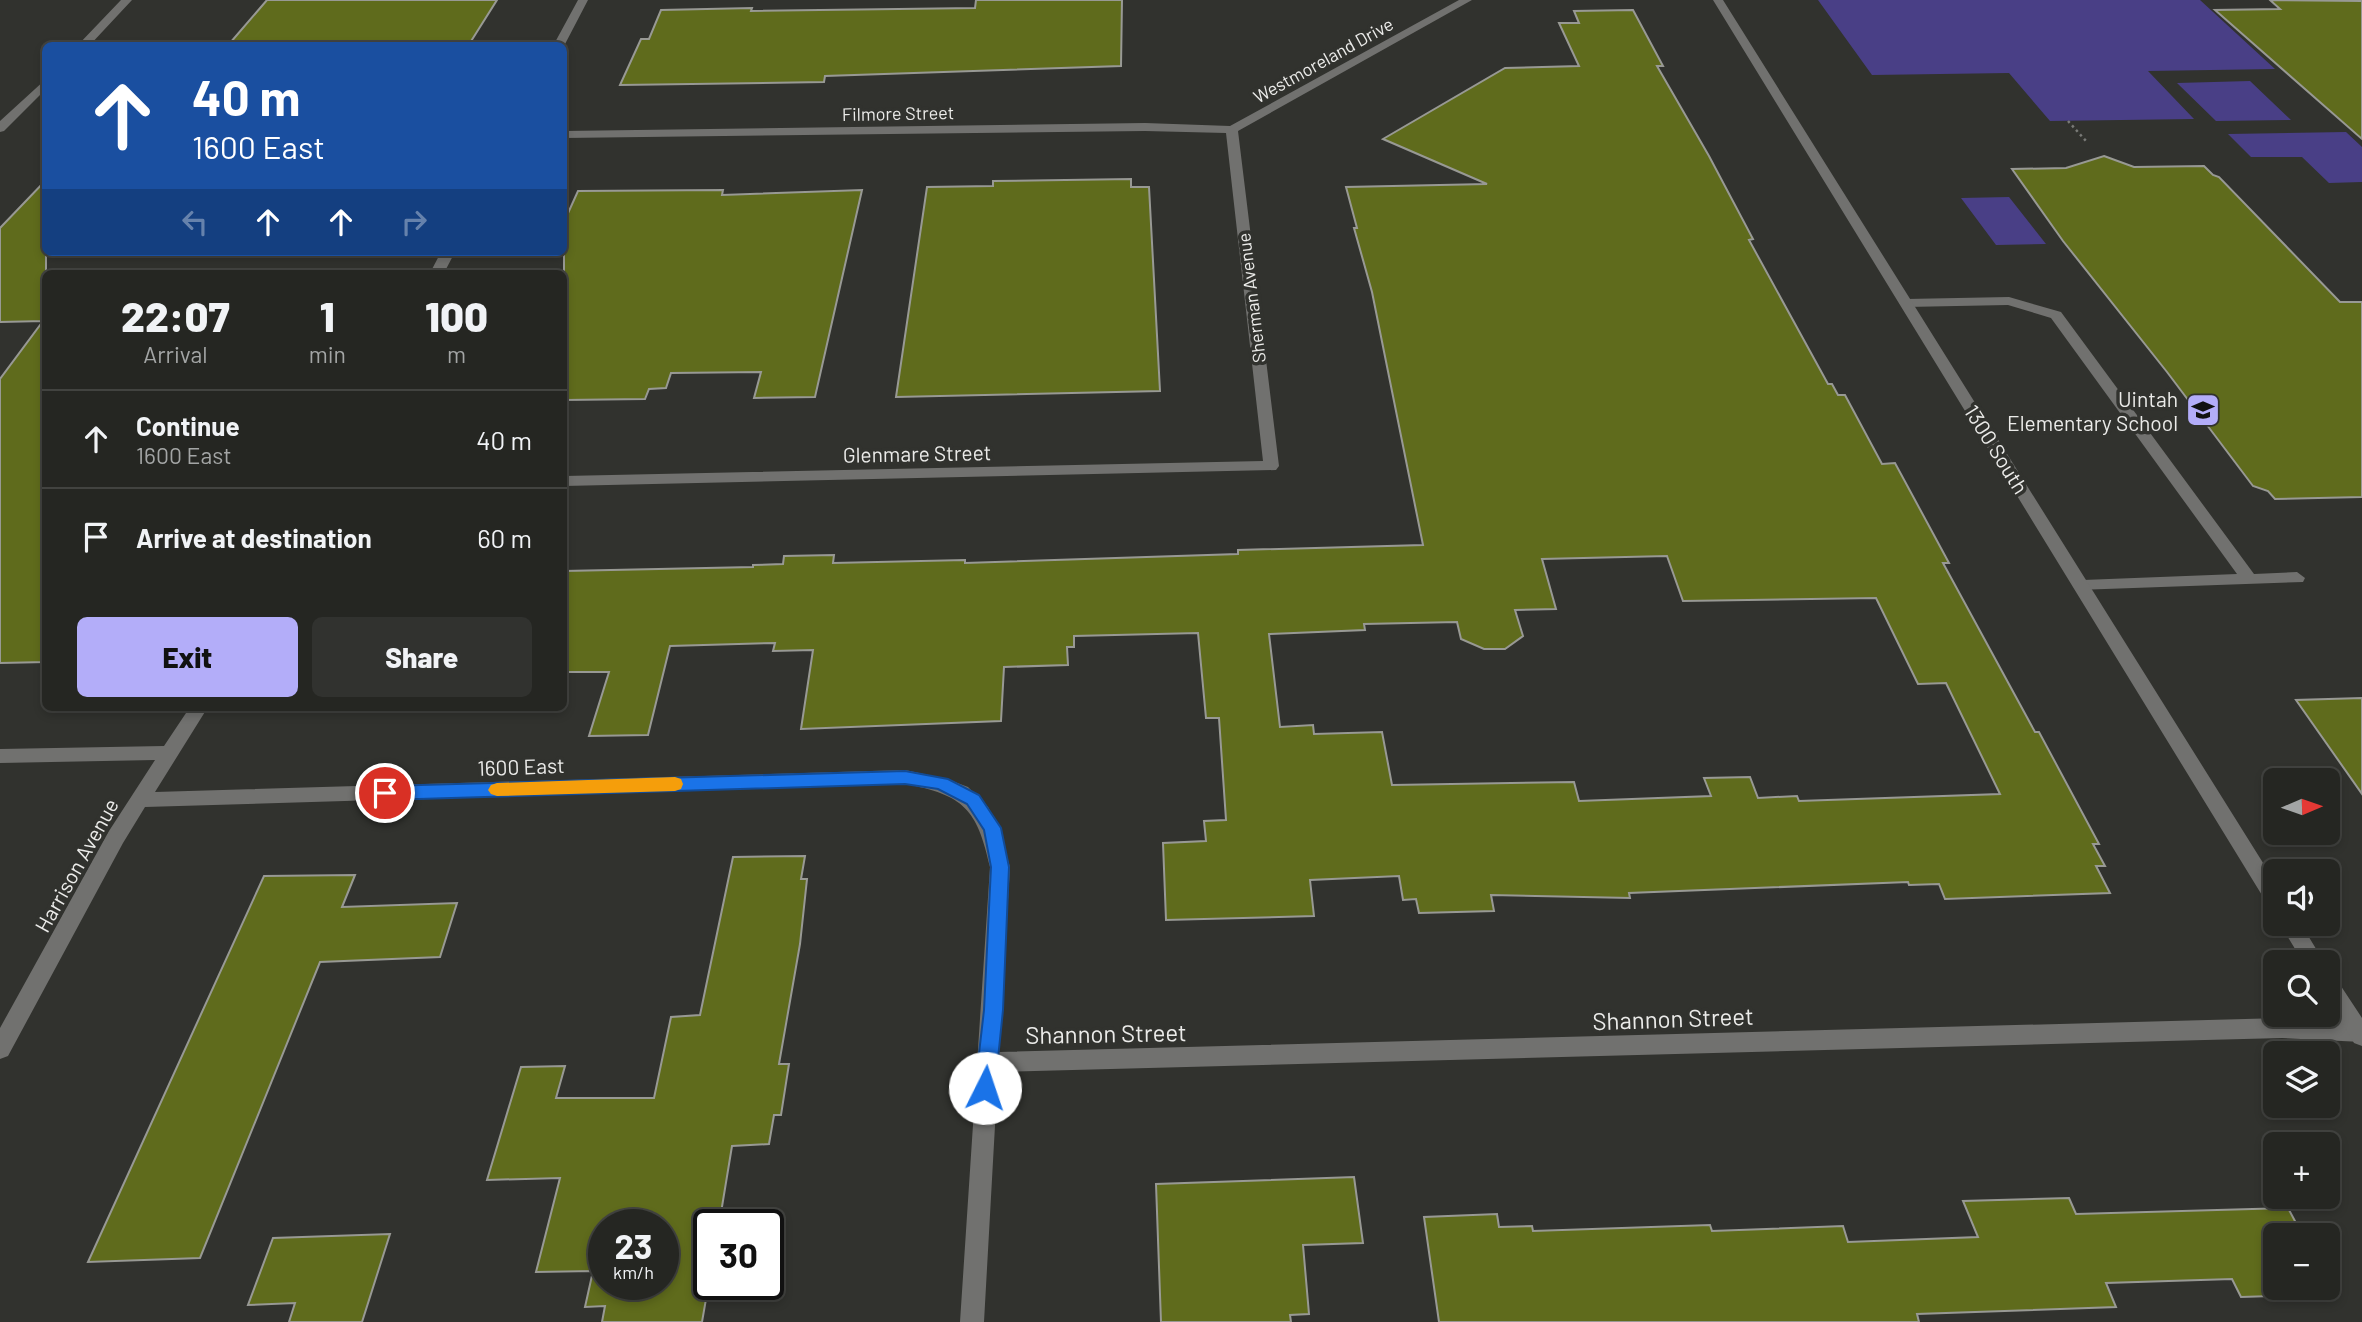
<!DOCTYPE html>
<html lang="en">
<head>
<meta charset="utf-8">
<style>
  :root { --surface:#252622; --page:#31322f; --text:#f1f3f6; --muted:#a3a5a5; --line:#424340; --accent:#b3adf9 }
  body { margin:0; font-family:Barlow,sans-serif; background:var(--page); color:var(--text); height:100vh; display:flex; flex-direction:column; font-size:26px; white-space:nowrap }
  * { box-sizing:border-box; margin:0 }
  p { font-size:23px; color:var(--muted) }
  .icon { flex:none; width:38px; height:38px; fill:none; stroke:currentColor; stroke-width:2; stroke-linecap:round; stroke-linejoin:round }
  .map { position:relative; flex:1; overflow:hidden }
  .side { position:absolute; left:42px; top:270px; width:525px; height:441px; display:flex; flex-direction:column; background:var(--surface); border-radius:10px; box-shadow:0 4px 10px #0003,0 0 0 2px var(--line) }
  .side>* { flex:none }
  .top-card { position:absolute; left:42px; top:42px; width:525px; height:214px; border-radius:10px; box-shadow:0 4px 10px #0003,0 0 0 2px var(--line); background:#1a4fa0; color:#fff; overflow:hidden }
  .needle { width:46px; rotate:88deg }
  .fabs { position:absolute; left:2263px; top:768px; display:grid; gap:14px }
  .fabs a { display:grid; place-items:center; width:77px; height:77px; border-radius:10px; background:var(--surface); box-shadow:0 4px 10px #0003,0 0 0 2px var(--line); font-size:35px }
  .speed { position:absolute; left:588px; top:1209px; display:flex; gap:14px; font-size:35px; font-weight:700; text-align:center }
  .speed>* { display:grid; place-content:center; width:91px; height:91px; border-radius:50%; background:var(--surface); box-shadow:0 4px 10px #0003,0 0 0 2px var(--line); line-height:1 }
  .speed small { font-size:18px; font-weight:400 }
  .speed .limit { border:4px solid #111; border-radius:10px; background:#fff; color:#111 }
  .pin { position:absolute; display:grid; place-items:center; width:60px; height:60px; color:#fff; margin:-30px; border:4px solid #fff; border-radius:50%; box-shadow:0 2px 7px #0007 }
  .me { position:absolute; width:77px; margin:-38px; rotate:4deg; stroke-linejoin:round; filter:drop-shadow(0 0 5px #0008) }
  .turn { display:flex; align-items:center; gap:24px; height:147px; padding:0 35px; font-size:32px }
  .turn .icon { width:91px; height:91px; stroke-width:2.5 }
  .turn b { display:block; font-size:49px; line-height:60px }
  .lanes { display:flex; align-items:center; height:66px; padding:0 35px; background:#0003; justify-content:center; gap:35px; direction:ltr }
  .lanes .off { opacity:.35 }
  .eta { display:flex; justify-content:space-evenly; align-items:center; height:119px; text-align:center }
  .eta b { font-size:42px; font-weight:800; line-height:49px }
  .button { display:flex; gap:14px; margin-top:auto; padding:14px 35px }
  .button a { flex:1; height:80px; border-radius:10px; background:var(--accent); color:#111; font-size:28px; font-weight:800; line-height:80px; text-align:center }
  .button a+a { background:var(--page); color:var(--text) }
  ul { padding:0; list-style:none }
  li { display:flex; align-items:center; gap:21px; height:98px; padding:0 35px; border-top:2px solid var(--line) }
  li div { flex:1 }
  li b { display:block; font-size:26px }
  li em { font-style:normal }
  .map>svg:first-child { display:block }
</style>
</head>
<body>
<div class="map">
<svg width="2362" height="1322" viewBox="0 0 2362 1322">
  <rect width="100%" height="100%" fill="#31322e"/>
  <!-- green -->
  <path fill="#493f86" d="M1818,0H2200L2275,69L2148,71L2194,119L2050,121L2009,73L1872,75Z
    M2250,81L2291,120L2216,121L2177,83Z
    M2346,132L2362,147V182L2329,183L2302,157H2251L2228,134Z
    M2009,197L2046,244L1996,245L1961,198Z"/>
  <!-- building -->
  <path fill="#5f6b1c" stroke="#989994" stroke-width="2" fill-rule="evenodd" d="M267,0H497L468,46H267L270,42L230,43Z
    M976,0H1122L1121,66L825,76L824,82L620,85L641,39H649L661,10L752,8L751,11L975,8Z
    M2270,0L2362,1V139L2215,10L2280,9Z
    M1633,10L1663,66H1657L1709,156L1753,239L1749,240L1828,384H1832L1838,395H1845L1882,464L1895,463L1949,563H1943L2035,732H2039L2099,844H2093L2105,866H2096L2110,893L1945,899L1939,884L1909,885L1908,882L1629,893L1630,898L1491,895L1494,911L1419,913L1416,899L1403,900L1399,876L1310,880L1314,916L1166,920L1163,843L1206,841L1204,821L1226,820L1219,718H1206L1198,633L1074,636V647H1067L1068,665L1004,667L1001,721L801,729L813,650L773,651L775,643L670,646L648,735L589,736L609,672H564V571L753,567V565L783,564L784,556L834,555L833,563L965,560V563L1238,554V550L1423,545L1372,292L1354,228H1357L1346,187L1487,184L1383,139L1505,68L1579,66L1559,23H1579L1574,11ZM1667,556L1683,601L1876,598L1918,684L1946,683L2000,794L1799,801L1797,796L1758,798L1750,777L1704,778L1711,796L1579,801L1574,782L1392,785L1382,732L1314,734L1313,725L1280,727L1269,634L1365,630L1364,624L1457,622L1461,639L1484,649H1505L1523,636L1515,610L1556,609L1542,559Z
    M2104,156L2134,167L2204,166L2213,175L2219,177L2340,302H2362V497L2275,499L2268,491L2253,486L2167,372L2063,241L2012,169L2066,168Z
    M1131,179V187H1149L1160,391L896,397L927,187L993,186V181Z
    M46,180V662L0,663V379L43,321L0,322V228Z
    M723,190L722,195L862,190L815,397L754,398L761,372L671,373L666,388L649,389L645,399L564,400V222L578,191Z
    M2362,698V794L2296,700Z
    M805,856L801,879H807L800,944L779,1064H789L781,1115H774L769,1144L732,1146L719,1225H709V1282L702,1322H602L605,1306L585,1307L593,1271L536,1272L560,1178L487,1180L521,1067L565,1066L556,1098H654L671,1017L700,1015L733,857ZM604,1225H663V1284H604Z
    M355,875L342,907L457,903L440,957L320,962L200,1258L88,1262L264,876Z
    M1354,1177L1363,1243L1303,1245L1309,1314L1290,1315L1291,1322H1161L1156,1184Z
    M2069,1198L2076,1214L2288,1208L2303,1236H2275V1288H2328V1281L2334,1294L2241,1297L2232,1279L2106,1283L2116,1307L1917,1314L1919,1322H1439L1424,1217L1497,1214L1499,1227L1532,1226L1533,1231L1710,1225L1712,1231L1843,1226L1848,1242L1978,1237L1963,1201Z
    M390,1234L362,1322H289L295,1303L248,1305L273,1238Z"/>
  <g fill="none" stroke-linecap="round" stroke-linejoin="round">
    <!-- path -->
    <path stroke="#797a77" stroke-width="2.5" stroke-dasharray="2.5 3.5" stroke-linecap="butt" d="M2068,121L2086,141"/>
    <!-- service -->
    <path fill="#71716f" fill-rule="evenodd" d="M2009,297L2061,312L2254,574L2297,572L2305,578L2303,582L2077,590L2075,586L2077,582L2083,580L2237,574L2051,318L2008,305L1906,307L1899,303L1906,299Z"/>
    <!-- minor -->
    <path fill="#71716f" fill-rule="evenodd" d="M121,0H132L89,46H77Z
      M578,0H588L564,46H553Z
      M1459,0H1472L1238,131L1279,466L1276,470L564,486V476L1263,461L1226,133L1145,131L564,138V131L1145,123L1230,126Z
      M46,79V89L4,131L0,132V121Z
      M441,252H455L444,273H430Z
      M190,707H208L155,792L905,770L947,779L968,787L988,807L998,826L1010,867L999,1052L2282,1018L2362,1022V1042L2282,1038L998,1072L984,1322H960L990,867C977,809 964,795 905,784L145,807L123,843L8,1056L0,1059V1028L109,831L155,760L0,763V749L164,746Z"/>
    <!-- tertiary -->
    <path fill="#71716f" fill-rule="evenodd" d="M1713,0H1723L2275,882V907L2268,905Z
      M2280,924H2301L2324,962H2303Z
      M2328,974L2335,977L2362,1018V1046L2354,1043L2328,1000Z"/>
  </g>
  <!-- route -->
  <path fill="#1a73e8" stroke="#114b97" stroke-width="2" d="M905,771L948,779L979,795L1001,828L1009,867L1003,1010L995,1088L993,1094L985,1097L978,1094L975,1088L984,1010L991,867L984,830L967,804L938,789L905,784L385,800L379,798L376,793L379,788L385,786Z"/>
  <!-- slow -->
  <path fill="#f59e0b" d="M675,777L681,779L683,784L681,789L675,791L497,796L491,794L488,790L491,785L497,783Z"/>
  <!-- icons -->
  <defs>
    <g id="school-square" transform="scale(1.75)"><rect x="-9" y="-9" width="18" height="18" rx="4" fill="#b3adf9" stroke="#31322e"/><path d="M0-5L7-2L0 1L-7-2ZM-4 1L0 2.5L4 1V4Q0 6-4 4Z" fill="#111"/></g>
  </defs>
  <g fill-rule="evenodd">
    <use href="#school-square" x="2203" y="410"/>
  </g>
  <g text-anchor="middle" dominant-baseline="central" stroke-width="7" stroke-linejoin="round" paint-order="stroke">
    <!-- far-street labels -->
    <g font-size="18" fill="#ebebe9" stroke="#31322e">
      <text transform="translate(1323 60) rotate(-29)">Westmoreland Drive</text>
      <text transform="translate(898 113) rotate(-1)">Filmore Street</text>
      <text transform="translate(1251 298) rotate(-97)">Sherman Avenue</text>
    </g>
    <!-- poi labels -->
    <g font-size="21" fill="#ebebe9" stroke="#31322e" text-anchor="end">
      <text x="2178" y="398">Uintah<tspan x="2178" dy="24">Elementary School</tspan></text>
    </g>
    <!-- street labels -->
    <g font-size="21" fill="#ebebe9" stroke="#31322e">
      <text transform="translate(1997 449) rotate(58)">1300 South</text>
      <text transform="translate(917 453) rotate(-1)">Glenmare Street</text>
      <text transform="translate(521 766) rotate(-2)">1600 East</text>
      <text transform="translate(76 865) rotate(-61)">Harrison Avenue</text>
    </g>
    <!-- near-street labels -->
    <g font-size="24" fill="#ebebe9" stroke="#31322e">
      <text transform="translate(1673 1018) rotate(-2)">Shannon Street</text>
      <text transform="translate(1106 1033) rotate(-1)">Shannon Street</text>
    </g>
  </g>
</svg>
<div class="fabs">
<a><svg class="needle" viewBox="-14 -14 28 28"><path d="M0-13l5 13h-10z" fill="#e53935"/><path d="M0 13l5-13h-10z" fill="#a3a5a5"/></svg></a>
<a><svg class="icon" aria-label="sound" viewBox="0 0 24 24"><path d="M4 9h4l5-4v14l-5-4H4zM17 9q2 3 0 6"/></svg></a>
<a><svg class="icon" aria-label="search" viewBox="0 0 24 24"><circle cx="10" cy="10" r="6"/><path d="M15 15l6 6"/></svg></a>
<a><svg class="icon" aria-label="layers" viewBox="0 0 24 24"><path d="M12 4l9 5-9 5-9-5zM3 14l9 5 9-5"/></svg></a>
<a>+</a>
<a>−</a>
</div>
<div class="speed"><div>23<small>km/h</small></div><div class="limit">30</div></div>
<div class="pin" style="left:385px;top:793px;background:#d93025"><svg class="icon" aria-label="arrive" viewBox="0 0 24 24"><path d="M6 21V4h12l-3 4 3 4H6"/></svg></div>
<svg class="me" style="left:985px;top:1088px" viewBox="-20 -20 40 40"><circle r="19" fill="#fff"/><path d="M0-13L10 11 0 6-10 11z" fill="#1a73e8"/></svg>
<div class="top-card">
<div class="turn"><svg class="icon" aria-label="ahead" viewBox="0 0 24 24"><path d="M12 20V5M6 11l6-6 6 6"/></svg><div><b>40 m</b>1600 East</div></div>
<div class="lanes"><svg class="icon off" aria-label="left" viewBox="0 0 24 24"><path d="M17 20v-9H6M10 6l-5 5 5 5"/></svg><svg class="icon" aria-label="ahead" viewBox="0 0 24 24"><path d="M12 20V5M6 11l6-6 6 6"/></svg><svg class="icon" aria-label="ahead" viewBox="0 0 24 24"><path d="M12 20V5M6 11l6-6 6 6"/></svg><svg class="icon off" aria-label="right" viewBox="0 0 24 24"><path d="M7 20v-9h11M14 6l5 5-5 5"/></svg></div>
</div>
<section class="side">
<div class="eta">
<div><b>22:07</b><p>Arrival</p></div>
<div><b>1</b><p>min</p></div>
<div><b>100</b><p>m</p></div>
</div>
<ul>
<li><svg class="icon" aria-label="ahead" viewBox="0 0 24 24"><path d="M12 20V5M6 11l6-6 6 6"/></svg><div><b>Continue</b><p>1600 East</p></div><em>40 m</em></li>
<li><svg class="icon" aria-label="arrive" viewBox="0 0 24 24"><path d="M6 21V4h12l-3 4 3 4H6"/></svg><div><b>Arrive at destination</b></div><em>60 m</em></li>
</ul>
<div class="button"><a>Exit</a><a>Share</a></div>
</section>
</div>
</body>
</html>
